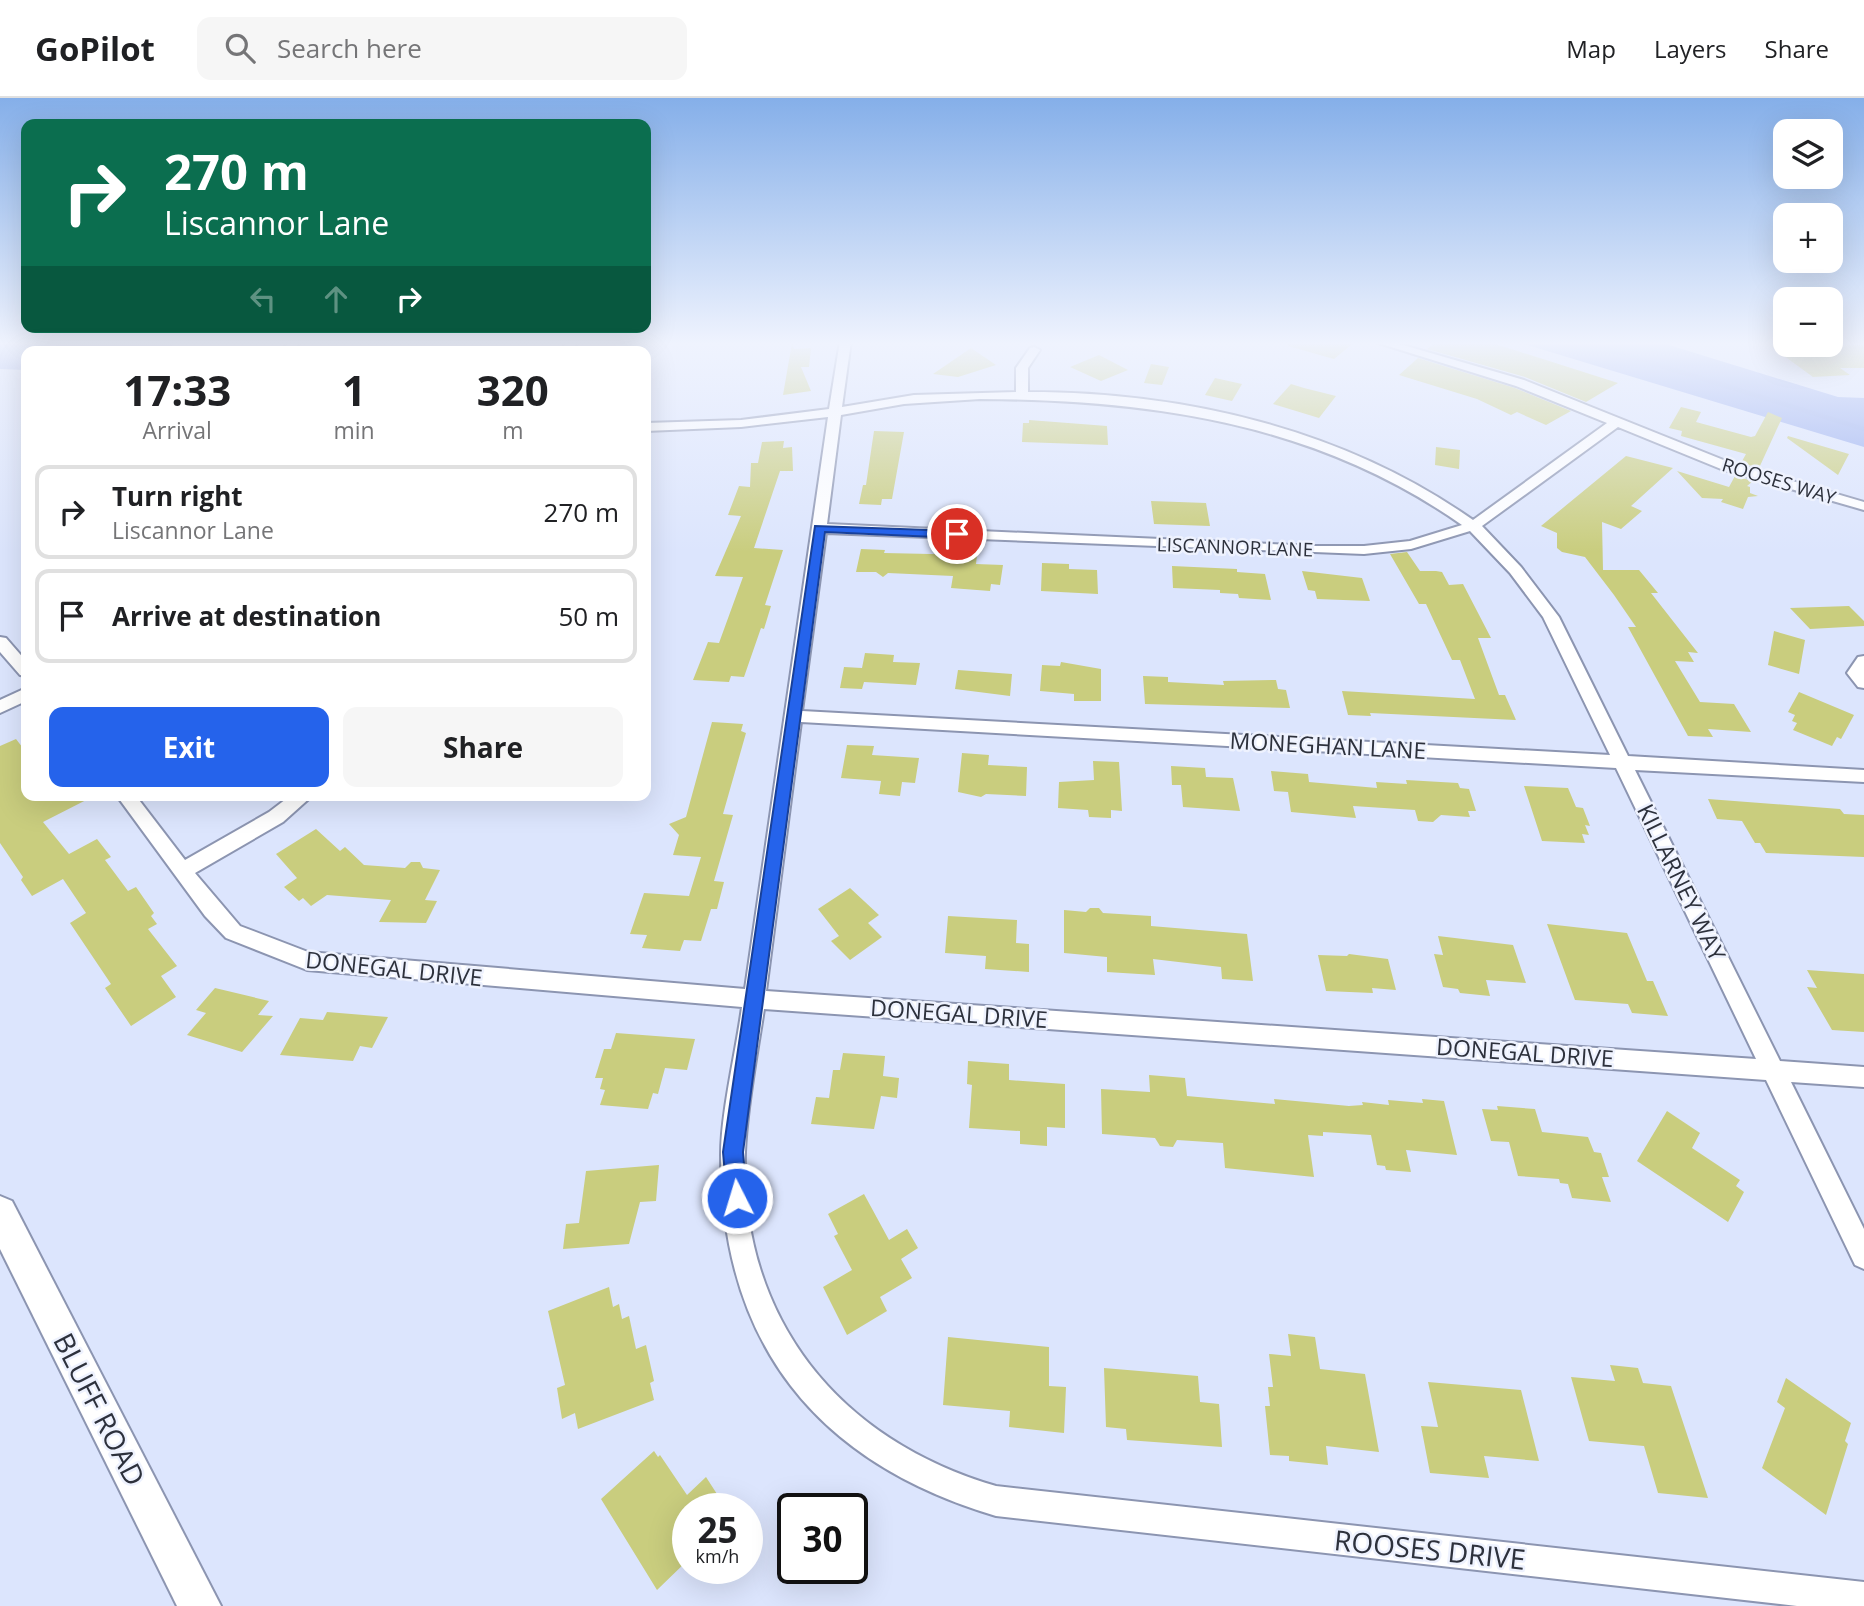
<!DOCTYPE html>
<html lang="en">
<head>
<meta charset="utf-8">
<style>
  :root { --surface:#fff; --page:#f6f6f6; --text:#202124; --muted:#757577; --line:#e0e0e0; --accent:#2563eb }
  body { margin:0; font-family:"Open Sans",sans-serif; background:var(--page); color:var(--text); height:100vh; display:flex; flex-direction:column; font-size:26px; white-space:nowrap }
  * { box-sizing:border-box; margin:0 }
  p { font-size:23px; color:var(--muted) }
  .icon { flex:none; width:38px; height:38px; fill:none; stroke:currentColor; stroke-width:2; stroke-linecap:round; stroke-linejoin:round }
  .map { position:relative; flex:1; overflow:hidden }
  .drawer { position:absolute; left:21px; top:248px; width:630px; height:455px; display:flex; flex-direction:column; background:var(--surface); border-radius:14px; box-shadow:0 7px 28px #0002 }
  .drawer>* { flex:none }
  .guide { position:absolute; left:21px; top:21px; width:630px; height:214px; border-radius:14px; box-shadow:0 7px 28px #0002; background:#0b6e4f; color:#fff; overflow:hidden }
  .buttons { position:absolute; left:1773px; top:21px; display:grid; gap:14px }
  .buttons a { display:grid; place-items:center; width:70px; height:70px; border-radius:14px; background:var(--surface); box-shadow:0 7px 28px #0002; font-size:35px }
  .speed { position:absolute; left:672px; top:1395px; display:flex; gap:14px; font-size:35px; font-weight:700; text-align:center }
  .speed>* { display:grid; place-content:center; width:91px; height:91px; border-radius:50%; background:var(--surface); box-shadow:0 7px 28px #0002; line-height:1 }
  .speed small { font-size:18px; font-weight:400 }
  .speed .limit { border:4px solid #111; border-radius:10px; background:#fff; color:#111 }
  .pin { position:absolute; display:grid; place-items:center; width:60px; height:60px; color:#fff; margin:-30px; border:4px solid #fff; border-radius:50%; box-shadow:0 2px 7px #0007 }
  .me { position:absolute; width:77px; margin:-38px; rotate:355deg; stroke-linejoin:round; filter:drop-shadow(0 0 5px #0008) }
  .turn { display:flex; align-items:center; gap:24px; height:147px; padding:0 28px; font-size:32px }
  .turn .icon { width:91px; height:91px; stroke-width:2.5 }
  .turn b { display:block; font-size:49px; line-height:60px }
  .lanes { display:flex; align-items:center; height:66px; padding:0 28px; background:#0003; justify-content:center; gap:35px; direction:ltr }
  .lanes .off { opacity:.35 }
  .eta { display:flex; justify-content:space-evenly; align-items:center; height:119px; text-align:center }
  .eta b { font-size:42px; font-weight:700; line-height:49px }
  .action { display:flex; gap:14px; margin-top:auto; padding:14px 28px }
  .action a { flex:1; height:80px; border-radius:14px; background:var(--accent); color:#fff; font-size:28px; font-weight:700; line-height:80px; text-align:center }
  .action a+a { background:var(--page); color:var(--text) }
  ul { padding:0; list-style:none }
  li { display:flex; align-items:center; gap:21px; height:94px; margin:0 14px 10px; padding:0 14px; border:4px solid var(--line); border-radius:14px }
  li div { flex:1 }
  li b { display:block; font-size:26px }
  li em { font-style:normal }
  header { display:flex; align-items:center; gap:42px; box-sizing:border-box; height:98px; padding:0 35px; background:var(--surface); border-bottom:2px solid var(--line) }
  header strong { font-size:33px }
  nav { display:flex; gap:38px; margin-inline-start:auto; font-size:24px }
  .search { width:490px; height:63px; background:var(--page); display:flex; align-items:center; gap:18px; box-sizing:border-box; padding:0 24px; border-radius:14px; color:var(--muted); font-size:26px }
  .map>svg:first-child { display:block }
</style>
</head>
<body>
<header>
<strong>GoPilot</strong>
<div class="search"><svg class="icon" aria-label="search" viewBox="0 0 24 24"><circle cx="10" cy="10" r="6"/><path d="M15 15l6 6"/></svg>Search here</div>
<nav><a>Map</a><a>Layers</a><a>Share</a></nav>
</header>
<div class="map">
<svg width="1864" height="1508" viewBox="0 0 1864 1508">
  <rect width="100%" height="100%" fill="#dce5fd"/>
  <!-- forest -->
  <path fill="#94aaee" d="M0,243H179L161,254H26V272L0,271Z
    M1514,243H1656L1838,299L1864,300V349Z"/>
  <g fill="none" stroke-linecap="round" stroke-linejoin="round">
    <!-- stream -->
    <path stroke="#92a8eb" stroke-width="4.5" d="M1581,243L1864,331"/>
  </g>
  <!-- building -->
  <path fill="#c9cd7e" d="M1288,243H1356L1334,261L1288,248Z
    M1437,243H1486L1618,285L1586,304L1525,279L1427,251Z
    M792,245L794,251L811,250L809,269H801L811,293L783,297Z
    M1769,247H1864V270H1840L1850,277L1813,279Z
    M971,250L996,267L958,279L933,276Z
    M1099,257L1128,272L1101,283L1070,269Z
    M1418,260L1515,290L1571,313L1546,327L1517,314L1511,317L1477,301L1399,277Z
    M1151,266L1169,269L1162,287L1144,285Z
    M1215,280L1242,286L1232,303L1205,297Z
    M1291,286L1304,290L1336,298L1319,320L1273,306Z
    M1681,309L1701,314L1696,324L1751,339L1755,338L1768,314L1782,320L1759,370L1741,365L1746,356L1681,338L1682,333L1669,330Z
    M1029,322L1107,328L1108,347L1022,344L1023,325H1029Z
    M874,333L904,334L892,401H882L881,407L859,406L863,387H866Z
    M1788,338L1849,356L1838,377L1787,340Z
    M784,343L783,350L792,349L793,373H780L754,450L783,452L765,507L771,508L764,531L761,530L744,579L731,578L729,584L693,582L708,544L719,545L743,479L715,478L741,418L728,417L739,388L750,389L751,365H758L762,344Z
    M1436,349L1460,352L1459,371L1435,367Z
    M1626,358L1673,370L1631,408L1642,413L1621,431L1602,424L1603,472H1639L1658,495H1651L1698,555L1688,554L1694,564L1675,563L1700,604L1734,606L1751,634L1708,631L1713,639L1688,638L1628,529H1636L1614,497L1585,459L1562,454L1557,450V435L1541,428Z
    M1677,373L1729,389L1735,378L1753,383L1747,388L1750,389V395L1758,398L1748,399L1743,411L1721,404L1723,401L1702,400Z
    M1151,403L1206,405L1210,428L1154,426Z
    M861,451L885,452L884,455L977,457L976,466L1003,467L1000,487L991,486L990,493L951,490L953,478L888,475L883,479L876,474H856Z
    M1407,454L1420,473H1436L1442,474L1449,487L1463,486L1491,540H1478L1499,597H1505L1516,622L1370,615L1371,618L1348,617L1342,593L1475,601L1460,562H1452L1426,506H1419L1390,456Z
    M1042,465L1069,466V471L1097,472L1098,496L1041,493Z
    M1172,468L1237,471V474L1265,476L1271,502L1239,500L1238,496L1220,495V492L1173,490Z
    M1302,473L1362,480L1370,503L1317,501L1315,493L1308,492Z
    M1849,508L1864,523V528L1810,531L1790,510Z
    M1774,533L1805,542L1799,576L1768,567Z
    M865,555L894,557L893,564L920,565L916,587L864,584L862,591L840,590L844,569L862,570Z
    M1061,564L1101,571V603H1074V596L1040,593L1042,567L1060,568Z
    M958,572L1012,576L1010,598L955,591Z
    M1143,578L1168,579V584L1224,587L1223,583L1276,582L1278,591L1286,592L1290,610L1145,606Z
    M1799,594L1854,617L1841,641L1837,639L1832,648L1793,632L1797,625L1792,623L1795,617L1788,614Z
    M712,624L743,626L741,633L746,635L723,716L733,717L714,783L724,784L717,811H711L701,843L684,842L680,853L642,850L647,837L630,836L644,795L689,798L701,759L673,757L679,737L669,726L686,719Z
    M16,641L26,654V698H94L43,724L69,756L97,741L111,759L105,762L128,793L136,789L154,815L151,818L157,826L148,831L177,868L161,878L176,899L131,928L105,890L111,886L70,825L86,815L63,781L32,798L21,782L23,779L0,745V648Z
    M847,647L874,648L872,657L919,660L915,685L902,684L900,698L879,696L881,683L841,680Z
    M962,655L989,657L988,667L1027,669L1026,698L986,696L981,699L958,694Z
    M1093,663L1119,664L1122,713L1111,712V720L1089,719L1088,712L1058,710L1059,684L1094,682Z
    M1171,668L1205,670L1206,679L1233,680L1240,713L1183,709L1181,687H1172Z
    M1271,673L1308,676L1309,684L1377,690L1376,684L1407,686L1406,682L1458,685L1460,690L1469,691L1476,713H1468L1470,719L1441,717L1433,724L1418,723L1415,712L1353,708L1356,720L1291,714L1288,694L1274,693Z
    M1524,688L1568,690L1576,709L1583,710L1590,728L1585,727L1589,737L1582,736L1585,745L1542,743Z
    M1708,701L1840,711L1844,716L1864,717V759L1766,755L1760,745H1755L1742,723L1717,721Z
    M316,731L340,753L345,749L364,767L405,770L411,764H420L423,770L440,772L425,802L437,803L426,825L379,824L391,802L327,797L311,808L303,800L299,803L284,789L297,780L276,756Z
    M850,790L879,817L868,825L882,839L850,862L831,843L839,838L818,811Z
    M1090,810H1099L1103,815L1151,818V828L1247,836L1253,883L1222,881L1221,869L1153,861L1155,877L1107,874V859L1064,855V812L1086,814Z
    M948,818L1017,822L1016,845L1029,846V874L985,871L986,858L945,855Z
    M1547,826L1627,835L1647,883H1653L1668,918L1632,915L1628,906L1575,902Z
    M1438,838L1513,847L1526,885L1486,882L1490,898L1460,895L1458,891L1443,889L1434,856L1443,857Z
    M1349,856L1388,861L1396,892L1372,890L1373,895L1326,893L1318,857L1347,858Z
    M1807,872L1864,876V934L1832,932L1807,889L1817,890Z
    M215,890L269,903L258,917L273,918L242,954L187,937L206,915L196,912Z
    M327,914L388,919L372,950L360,948L353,963L280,957L300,920L323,922Z
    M616,935L695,941L687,972L665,970L658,996L653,995L648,1011L600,1007L605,992L600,991L603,980H595L604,951H611Z
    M843,955L885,958L883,978L899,980L897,1000L881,998L874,1031L811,1026L816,999L829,1000L833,972H840Z
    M968,963L1009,966V982L1065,986V1030L1047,1029V1048L1020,1046V1033L969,1030L972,987L967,986Z
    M1149,977L1185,980L1187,998L1275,1006L1274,1001L1349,1008L1363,1007L1362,1004L1389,1007L1388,1002L1423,1005L1422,1001L1444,1003L1457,1057L1406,1052L1411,1074L1386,1072L1385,1068L1377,1067L1371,1037L1323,1034V1038L1308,1037L1314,1079L1225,1070L1223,1045L1177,1042L1173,1049L1160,1048L1155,1040L1102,1036L1101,991L1150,994Z
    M1497,1008L1535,1011L1542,1034L1588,1039L1594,1054L1601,1055L1609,1079H1602L1611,1104L1572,1100L1568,1086L1560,1085L1559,1081L1518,1078L1509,1044L1491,1043L1482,1011L1498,1012Z
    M1667,1013L1700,1035L1692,1050L1740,1082L1736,1088L1744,1094L1728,1124L1637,1063Z
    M659,1067L656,1103L640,1104L629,1146L563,1151L566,1126L579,1125L586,1073Z
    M864,1096L889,1142L907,1131L918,1150L901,1161L912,1180L880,1199L887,1213L847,1237L823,1189L852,1172L834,1138L838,1136L828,1116Z
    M609,1189L613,1209L619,1206L622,1221L629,1218L636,1251L646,1247L654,1283L650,1285L654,1302L578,1331L575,1315L562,1321L557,1290L565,1287L548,1213Z
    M1288,1236L1315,1239L1320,1271L1365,1276L1379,1354L1326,1348L1328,1367L1289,1363V1358L1270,1357L1265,1308H1270L1268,1289H1273L1269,1256L1291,1258Z
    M948,1239L1049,1249V1288L1066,1289L1064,1335L1009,1329L1010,1313L943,1307Z
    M1610,1267L1638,1270L1643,1285L1671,1288L1708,1400L1658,1395L1644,1348L1589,1343L1571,1279L1615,1283Z
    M1104,1270L1198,1278L1200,1304L1219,1306L1222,1349L1127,1342L1126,1331L1106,1329Z
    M1786,1280L1851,1325L1845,1343L1848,1346L1826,1417L1762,1370L1785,1310L1777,1304Z
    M1428,1284L1521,1292L1539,1363L1484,1358L1489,1380L1430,1375L1421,1328L1438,1329Z
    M654,1353L658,1359L660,1357L687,1397L706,1379L726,1410H688V1462L657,1492L601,1401Z"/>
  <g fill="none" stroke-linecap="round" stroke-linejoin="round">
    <!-- minor casing -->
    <g stroke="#8c95b1" stroke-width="4">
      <path id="minor" d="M290,243H302L291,254H279Z
        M567,243H578L572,254H560Z
        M840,243H851L842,309L914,297L1016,294V270L1030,250L1034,249L1040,252L1028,270V294C1184,294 1344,331 1473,422L1607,325L1516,288L1372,243H1389L1524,282L1731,365L1864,404V412L1721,371L1618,329L1482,428L1521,469L1559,519L1628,658L1864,672V684L1635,672L1780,963L1864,969V989L1791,984L1864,1131V1171L1855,1167L1766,982L764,911C757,958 747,1007 745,1054C740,1221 839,1342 996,1388L1864,1484V1508H1797L996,1418C817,1365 721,1246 721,1057C721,1014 736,954 742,909L307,872L226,840L205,818L117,698H136L185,762L269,714L290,698H312L283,724L195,775L240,828L308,854L745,891L828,319L741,329L646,333V325L741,322L829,311ZM980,301C1154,302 1316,325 1462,427L1410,443L1364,448H1314L827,426L841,317L904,306ZM1470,433L1510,475L1543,519L1610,657L802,613L826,435L1364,456L1411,451ZM801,624L1616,670L1756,961L766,893Z
        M0,539L6,540L26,563V578L20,577L0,554Z
        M1864,558V590L1858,589L1847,575L1858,559Z
        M26,590V603L0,615V602Z"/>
    </g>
    <!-- secondary casing -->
    <g stroke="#8c95b1" stroke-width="4">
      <path id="secondary" d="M0,1098L12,1103L221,1508H177L0,1151Z"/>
    </g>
    <!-- minor -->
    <use href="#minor" fill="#fff" fill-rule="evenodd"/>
    <!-- secondary -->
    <use href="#secondary" fill="#fff" fill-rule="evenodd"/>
  </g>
  <!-- sky -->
  <linearGradient id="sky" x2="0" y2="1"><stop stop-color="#85afe9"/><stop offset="0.54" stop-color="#eff3fe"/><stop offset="1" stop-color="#eff3fe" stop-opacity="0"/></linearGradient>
  <rect width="1864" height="454" fill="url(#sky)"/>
  <!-- route -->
  <path fill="#2563eb" stroke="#184099" stroke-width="2" d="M815,428L957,433L962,436L957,440L825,434L743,1054L747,1100L744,1108L737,1110L730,1108L727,1100L723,1054Z"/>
  <g text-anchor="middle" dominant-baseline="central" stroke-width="5" stroke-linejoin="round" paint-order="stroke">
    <!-- far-street labels -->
    <g font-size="19" fill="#2d313c" stroke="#eef2fe">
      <text transform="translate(1779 383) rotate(17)">ROOSES WAY</text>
      <text transform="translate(1235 449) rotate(2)">LISCANNOR LANE</text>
    </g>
    <!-- street labels -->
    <g font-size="23" fill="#2d313c" stroke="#eef2fe">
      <text transform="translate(1328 647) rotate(3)">MONEGHAN LANE</text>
      <text transform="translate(1682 784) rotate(64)">KILLARNEY WAY</text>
      <text transform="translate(394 870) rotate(6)">DONEGAL DRIVE</text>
      <text transform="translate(959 915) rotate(4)">DONEGAL DRIVE</text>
      <text transform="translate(1525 954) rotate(4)">DONEGAL DRIVE</text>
    </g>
    <!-- near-street labels -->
    <g font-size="28" fill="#2d313c" stroke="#eef2fe">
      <text transform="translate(100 1311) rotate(63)">BLUFF ROAD</text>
      <text transform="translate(1430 1451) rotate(6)">ROOSES DRIVE</text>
    </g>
  </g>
</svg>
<div class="buttons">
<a><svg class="icon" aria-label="layers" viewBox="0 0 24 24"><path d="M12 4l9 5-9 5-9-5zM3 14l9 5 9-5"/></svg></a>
<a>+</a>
<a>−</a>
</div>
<div class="speed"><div>25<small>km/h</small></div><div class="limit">30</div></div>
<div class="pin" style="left:957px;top:436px;background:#d93025"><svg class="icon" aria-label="arrive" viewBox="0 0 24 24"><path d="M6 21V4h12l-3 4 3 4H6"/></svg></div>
<svg class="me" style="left:737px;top:1100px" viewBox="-20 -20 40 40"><circle r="17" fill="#2563eb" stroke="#fff" stroke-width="3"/><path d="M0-11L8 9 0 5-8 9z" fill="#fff"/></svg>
<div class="guide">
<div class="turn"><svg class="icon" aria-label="right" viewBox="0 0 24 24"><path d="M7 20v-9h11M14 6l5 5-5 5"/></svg><div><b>270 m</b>Liscannor Lane</div></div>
<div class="lanes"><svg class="icon off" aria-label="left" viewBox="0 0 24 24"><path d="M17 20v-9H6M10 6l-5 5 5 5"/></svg><svg class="icon off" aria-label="ahead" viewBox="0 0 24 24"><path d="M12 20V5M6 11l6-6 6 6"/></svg><svg class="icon" aria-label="right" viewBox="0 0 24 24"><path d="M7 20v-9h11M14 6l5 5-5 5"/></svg></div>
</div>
<section class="drawer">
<div class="eta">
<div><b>17:33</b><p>Arrival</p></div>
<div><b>1</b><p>min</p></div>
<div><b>320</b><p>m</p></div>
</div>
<ul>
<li><svg class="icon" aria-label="right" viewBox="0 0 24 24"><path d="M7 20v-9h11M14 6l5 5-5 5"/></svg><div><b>Turn right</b><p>Liscannor Lane</p></div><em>270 m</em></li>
<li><svg class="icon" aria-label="arrive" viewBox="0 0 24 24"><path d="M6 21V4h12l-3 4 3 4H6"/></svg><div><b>Arrive at destination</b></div><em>50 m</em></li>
</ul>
<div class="action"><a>Exit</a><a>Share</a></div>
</section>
</div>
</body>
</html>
